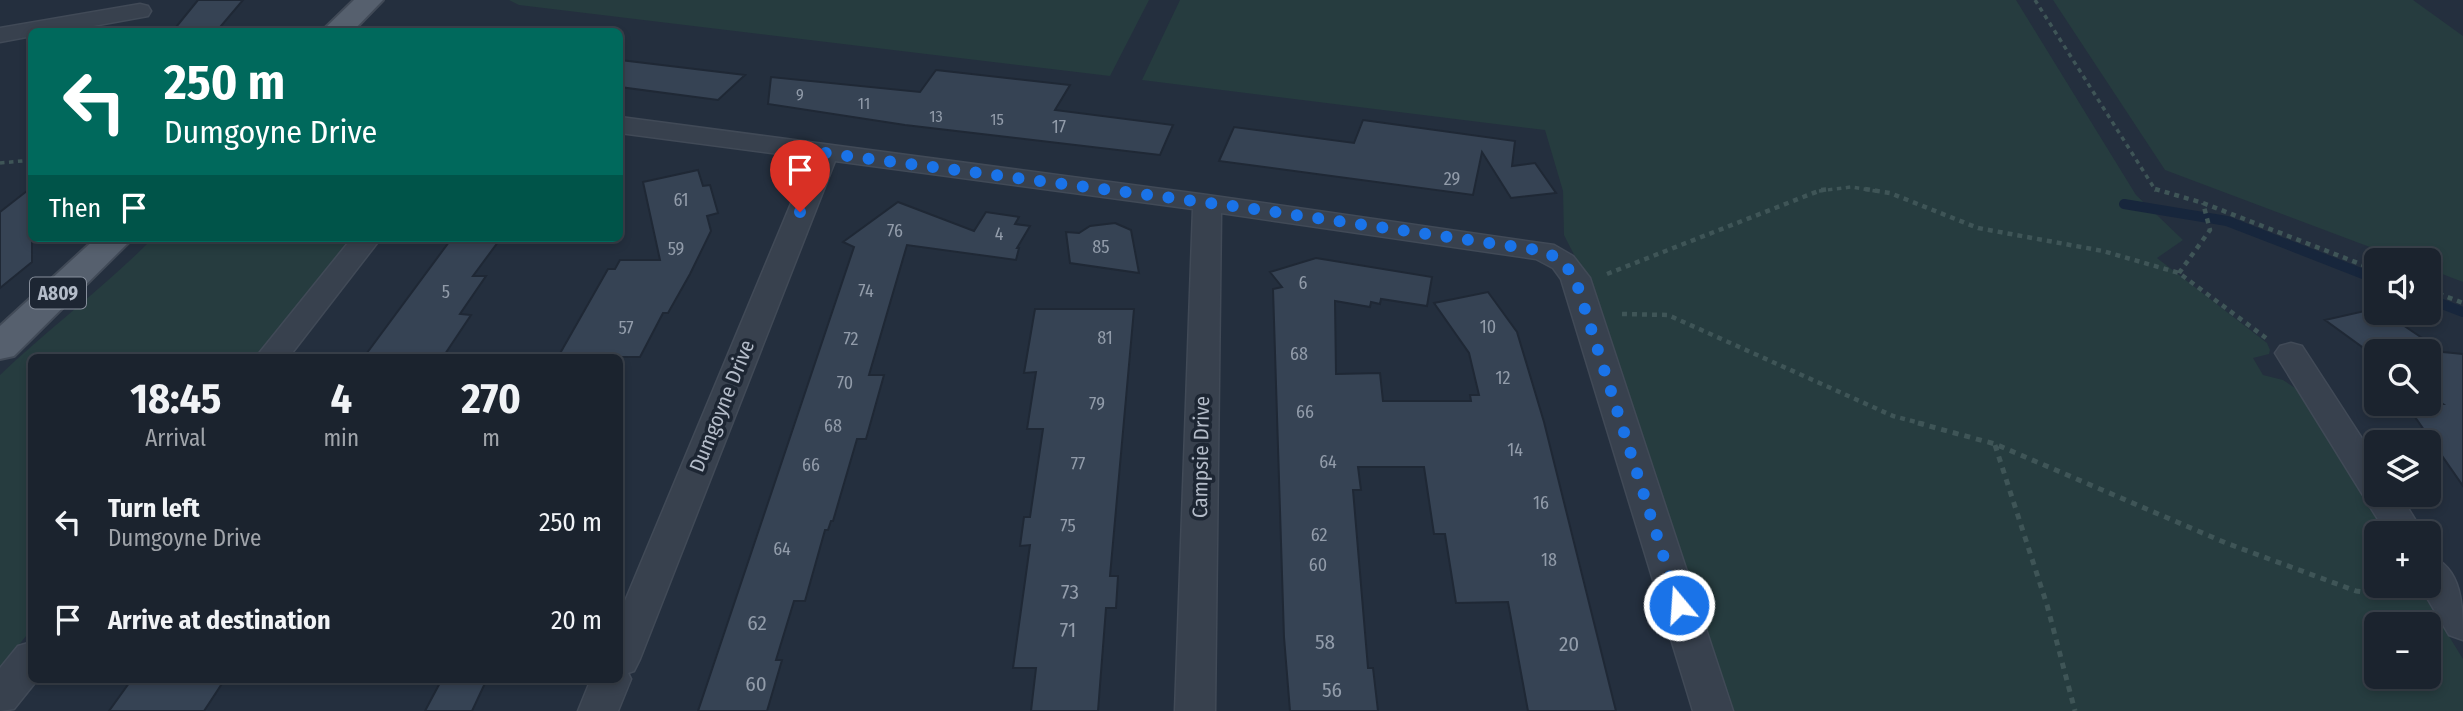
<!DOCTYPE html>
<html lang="en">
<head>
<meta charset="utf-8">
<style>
  :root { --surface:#1b232e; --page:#242b36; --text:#f1f3f6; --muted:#a0a4aa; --line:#39404a }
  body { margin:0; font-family:"Fira Sans Condensed",sans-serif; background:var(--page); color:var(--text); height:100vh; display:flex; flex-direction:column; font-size:26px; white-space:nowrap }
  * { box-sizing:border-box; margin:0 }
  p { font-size:23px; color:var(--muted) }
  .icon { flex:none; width:38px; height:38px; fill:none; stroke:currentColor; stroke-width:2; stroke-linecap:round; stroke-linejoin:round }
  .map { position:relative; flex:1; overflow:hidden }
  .drawer { position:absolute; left:28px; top:354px; width:595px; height:329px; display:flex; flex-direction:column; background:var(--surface); border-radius:10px; box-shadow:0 4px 10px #0003,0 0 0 2px var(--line) }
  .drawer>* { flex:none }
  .top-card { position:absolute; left:28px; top:28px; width:595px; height:214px; border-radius:10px; box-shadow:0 4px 10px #0003,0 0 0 2px var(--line); background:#00695c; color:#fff; overflow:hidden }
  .buttons { position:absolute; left:2364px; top:248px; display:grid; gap:14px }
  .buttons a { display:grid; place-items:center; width:77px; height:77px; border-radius:10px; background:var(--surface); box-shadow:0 4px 10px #0003,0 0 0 2px var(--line); font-size:35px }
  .pin { position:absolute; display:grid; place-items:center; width:60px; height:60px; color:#fff; margin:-72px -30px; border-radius:50% 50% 50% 0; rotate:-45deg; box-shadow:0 0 7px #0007 }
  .pin .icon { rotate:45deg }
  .me { position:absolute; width:77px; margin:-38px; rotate:342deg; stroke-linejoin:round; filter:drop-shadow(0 0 5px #0008) }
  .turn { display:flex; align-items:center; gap:24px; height:147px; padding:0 21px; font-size:32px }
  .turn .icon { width:91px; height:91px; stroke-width:2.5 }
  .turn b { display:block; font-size:49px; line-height:60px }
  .then { display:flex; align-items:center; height:66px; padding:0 21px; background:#0003; gap:14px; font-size:26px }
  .eta { display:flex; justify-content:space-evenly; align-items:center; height:119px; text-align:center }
  .eta b { font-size:42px; font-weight:700; line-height:49px }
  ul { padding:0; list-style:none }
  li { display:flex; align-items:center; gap:21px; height:98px; padding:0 21px }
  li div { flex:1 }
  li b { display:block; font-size:26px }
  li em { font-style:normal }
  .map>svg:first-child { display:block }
</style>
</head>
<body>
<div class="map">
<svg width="2463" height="711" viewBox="0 0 2463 711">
  <rect width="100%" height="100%" fill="#242f3e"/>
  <!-- green -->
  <path fill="#263c3f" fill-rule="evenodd" d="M509,0H1149L1110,76L519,5Z
    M1180,0H2016L2136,195L2183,240L2157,258L2267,343L2270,350L2269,354L2253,358L2263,375L2283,380L2298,390L2386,534H2376V586H2418L2463,659V711H1732L1597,300L1564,235L1563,191L1545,130L1142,80ZM2376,625H2429V677H2376Z
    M2053,0H2413L2463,36V282L2429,269V261H2407L2165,170Z
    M153,238H353L255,357H32L31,630L0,668V375C49,328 105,287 153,238Z"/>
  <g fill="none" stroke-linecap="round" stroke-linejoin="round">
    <!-- stream -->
    <path stroke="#17263c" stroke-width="10" d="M2124,204L2227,221L2376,279
      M2429,299L2463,312"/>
  </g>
  <!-- building -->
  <path fill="#364354" stroke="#1f2835" stroke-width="2" d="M198,0H243L216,32H172Z
    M620,60L745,75L718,100L620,87Z
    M936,70L1070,85L1055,110L1173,125L1160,155L905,125L768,104L771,77L920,92Z
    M1363,120L1515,141L1512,166L1535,163L1556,193L1511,198L1482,152L1473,195L1219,161L1234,127L1354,143Z
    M698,170L703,186L710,185L718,213L707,216L711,231L690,274L668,313H663L640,357H558L608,269H615L620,260H660L643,182Z
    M32,187V262L0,288V212Z
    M898,202L974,231L986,212L1019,217L1015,224L1030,226L1017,248H1019L1016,260L907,245L869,375H884L866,439H857L833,521H831L828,530H825L805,601H794L776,660H782L767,711H698L854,247L843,242Z
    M1115,223L1131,230L1139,273L1070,263L1066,232L1079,233L1090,226Z
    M452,238H501L473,276H486L460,314L471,315L443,357H364Z
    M1316,258L1432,277L1427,306L1381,299L1380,304L1371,302L1370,307L1335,301L1336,374L1380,373L1383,401H1471L1470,395H1479L1469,353L1434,303L1488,292L1517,332L1544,422L1616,711H1528L1508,602L1456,603L1445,534H1434L1424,467H1358L1361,490H1353L1368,668H1373L1378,711H1290L1284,637L1273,289L1282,287L1270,272Z
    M1035,309H1134L1110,576H1118L1116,608H1106L1098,711H1031L1036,668H1013L1030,545L1020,546L1024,517H1030L1043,429H1027L1036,372L1024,373Z
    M2369,310L2384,321L2394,319L2443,352L2463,354V486L2406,404H2443L2429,394V352H2376V357L2325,320Z
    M132,679H225L204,711H109Z
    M442,679H487L472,711H425Z"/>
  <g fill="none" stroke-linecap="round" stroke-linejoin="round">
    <!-- street casing -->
    <g stroke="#414a57" stroke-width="3">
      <path id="street" d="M140,4L148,6L151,11L148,16L60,32H32V36L0,42V28Z
        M620,117L1207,195L1554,245L1573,256L1590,278L1733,711H1693L1561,279L1553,268L1536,259L1221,213L1215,711H1175L1193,209L835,161L640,659L634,671L628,673L631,679L618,711H578L591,679H620V613L810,158L620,133Z
        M352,238H381L289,357H256Z
        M2291,343L2302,346L2376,460V495H2400L2424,534H2387L2275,353L2280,346Z
        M2429,556C2463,567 2463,608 2463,640L2449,635L2420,586H2429Z
        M32,642V679H38L14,709L0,711V668L18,646Z"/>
    </g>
    <!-- primary casing -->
    <g stroke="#414a57" stroke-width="4">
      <path id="primary" d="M354,0H383L352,32H321Z
        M96,238H133L14,356L0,359V326Z"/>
    </g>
    <!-- path-far2 -->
    <path stroke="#3f5557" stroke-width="3.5" stroke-dasharray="4.5 4.5" stroke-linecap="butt" d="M2035,0L2156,191
      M0,163L32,160
      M1819,191L1851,187L1876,191"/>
    <!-- path-far1 -->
    <path stroke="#3f5557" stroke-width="4.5" stroke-dasharray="5 5" stroke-linecap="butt" d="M1865,189L1890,193L1978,228L2103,251L2179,273L2266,338
      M2155,189L2203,203L2376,270
      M2179,273L2210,230L2203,203
      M1607,274L1821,190L1830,189
      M2429,290L2463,303
      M1622,314L1668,315L1893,416L1924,424"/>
    <!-- path -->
    <path stroke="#3f5557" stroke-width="5" stroke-dasharray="6 6" stroke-linecap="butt" d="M1918,423L1995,444L2226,543L2356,591L2405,597
      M1995,445L2047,605L2075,711"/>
    <!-- street -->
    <use href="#street" fill="#38414e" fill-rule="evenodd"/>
    <!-- primary -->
    <use href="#primary" fill="#56606e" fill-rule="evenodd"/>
  </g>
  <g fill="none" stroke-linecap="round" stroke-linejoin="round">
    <!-- route -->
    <path stroke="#1a73e8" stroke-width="12" stroke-dasharray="0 21.6" d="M800,212L825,153L1233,206L1545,251L1563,262L1575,278L1679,605"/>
  </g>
  <g text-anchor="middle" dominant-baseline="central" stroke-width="7" stroke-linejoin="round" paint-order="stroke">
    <!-- far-number labels -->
    <g font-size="16" fill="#929caa">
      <text x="800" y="94">9</text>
      <text x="864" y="103">11</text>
      <text x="936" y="116">13</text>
      <text x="997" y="119">15</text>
    </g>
    <!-- number labels -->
    <g font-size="18" fill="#929caa">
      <text x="1059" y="127">17</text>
      <text x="1452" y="179">29</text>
      <text x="681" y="200">61</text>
      <text x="895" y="231">76</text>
      <text x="999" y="234">4</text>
      <text x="1101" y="247">85</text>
      <text x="676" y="249">59</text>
      <text x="1303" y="283">6</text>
      <text x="866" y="291">74</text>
      <text x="446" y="292">5</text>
      <text x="1488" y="327">10</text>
      <text x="626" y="328">57</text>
      <text x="1105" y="338">81</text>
      <text x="851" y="339">72</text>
      <text x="1299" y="354">68</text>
      <text x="1503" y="378">12</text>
      <text x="845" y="383">70</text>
      <text x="1097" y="404">79</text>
      <text x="1305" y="412">66</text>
      <text x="833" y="426">68</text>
      <text x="1515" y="450">14</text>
      <text x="1328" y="462">64</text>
      <text x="1078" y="464">77</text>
      <text x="811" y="465">66</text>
      <text x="1541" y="503">16</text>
      <text x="1068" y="526">75</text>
      <text x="1319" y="535">62</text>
      <text x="782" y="549">64</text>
      <text x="1549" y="560">18</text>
      <text x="1318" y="565">60</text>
    </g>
    <!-- shield labels -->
    <rect fill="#1d2633" stroke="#878f9c" stroke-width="2" x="30" y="277.5" width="56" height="31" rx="5"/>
    <g font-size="19" font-weight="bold" fill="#b4bcc9">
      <text x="58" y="293">A809</text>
    </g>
    <!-- street labels -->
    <g font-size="21" fill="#b4bcc9" stroke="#1d2633">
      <text transform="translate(722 406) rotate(-68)">Dumgoyne Drive</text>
      <text transform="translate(1201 457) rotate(-89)">Campsie Drive</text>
    </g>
    <!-- near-number labels -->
    <g font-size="21" fill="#929caa">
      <text x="1070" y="592">73</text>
      <text x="757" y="623">62</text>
      <text x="1068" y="630">71</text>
      <text x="1325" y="642">58</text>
      <text x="1569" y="644">20</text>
      <text x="756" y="684">60</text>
      <text x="1332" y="690">56</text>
    </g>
  </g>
</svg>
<div class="buttons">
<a><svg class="icon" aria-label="sound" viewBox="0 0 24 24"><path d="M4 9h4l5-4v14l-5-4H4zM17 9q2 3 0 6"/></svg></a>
<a><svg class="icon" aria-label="search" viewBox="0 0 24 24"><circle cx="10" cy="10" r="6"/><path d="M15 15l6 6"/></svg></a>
<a><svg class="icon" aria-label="layers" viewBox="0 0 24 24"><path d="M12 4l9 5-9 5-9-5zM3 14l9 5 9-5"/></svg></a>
<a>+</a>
<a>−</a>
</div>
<div class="pin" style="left:800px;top:212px;background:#d93025"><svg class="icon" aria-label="arrive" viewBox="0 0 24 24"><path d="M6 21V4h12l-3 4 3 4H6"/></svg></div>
<svg class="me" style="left:1679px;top:605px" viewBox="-20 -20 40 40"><circle r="17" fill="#1a73e8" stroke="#fff" stroke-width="3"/><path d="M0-11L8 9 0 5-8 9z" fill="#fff"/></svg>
<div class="top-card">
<div class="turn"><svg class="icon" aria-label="left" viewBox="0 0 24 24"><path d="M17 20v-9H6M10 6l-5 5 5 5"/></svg><div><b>250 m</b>Dumgoyne Drive</div></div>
<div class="then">Then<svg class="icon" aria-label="arrive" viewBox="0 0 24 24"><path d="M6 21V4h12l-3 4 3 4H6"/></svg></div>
</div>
<section class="drawer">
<div class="eta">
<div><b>18:45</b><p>Arrival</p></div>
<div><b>4</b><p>min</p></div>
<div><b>270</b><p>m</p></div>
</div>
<ul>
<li><svg class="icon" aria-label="left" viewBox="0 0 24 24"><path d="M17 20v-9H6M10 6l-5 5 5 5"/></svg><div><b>Turn left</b><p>Dumgoyne Drive</p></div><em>250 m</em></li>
<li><svg class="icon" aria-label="arrive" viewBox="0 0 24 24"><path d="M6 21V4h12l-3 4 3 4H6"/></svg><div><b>Arrive at destination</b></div><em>20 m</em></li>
</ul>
</section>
</div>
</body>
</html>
